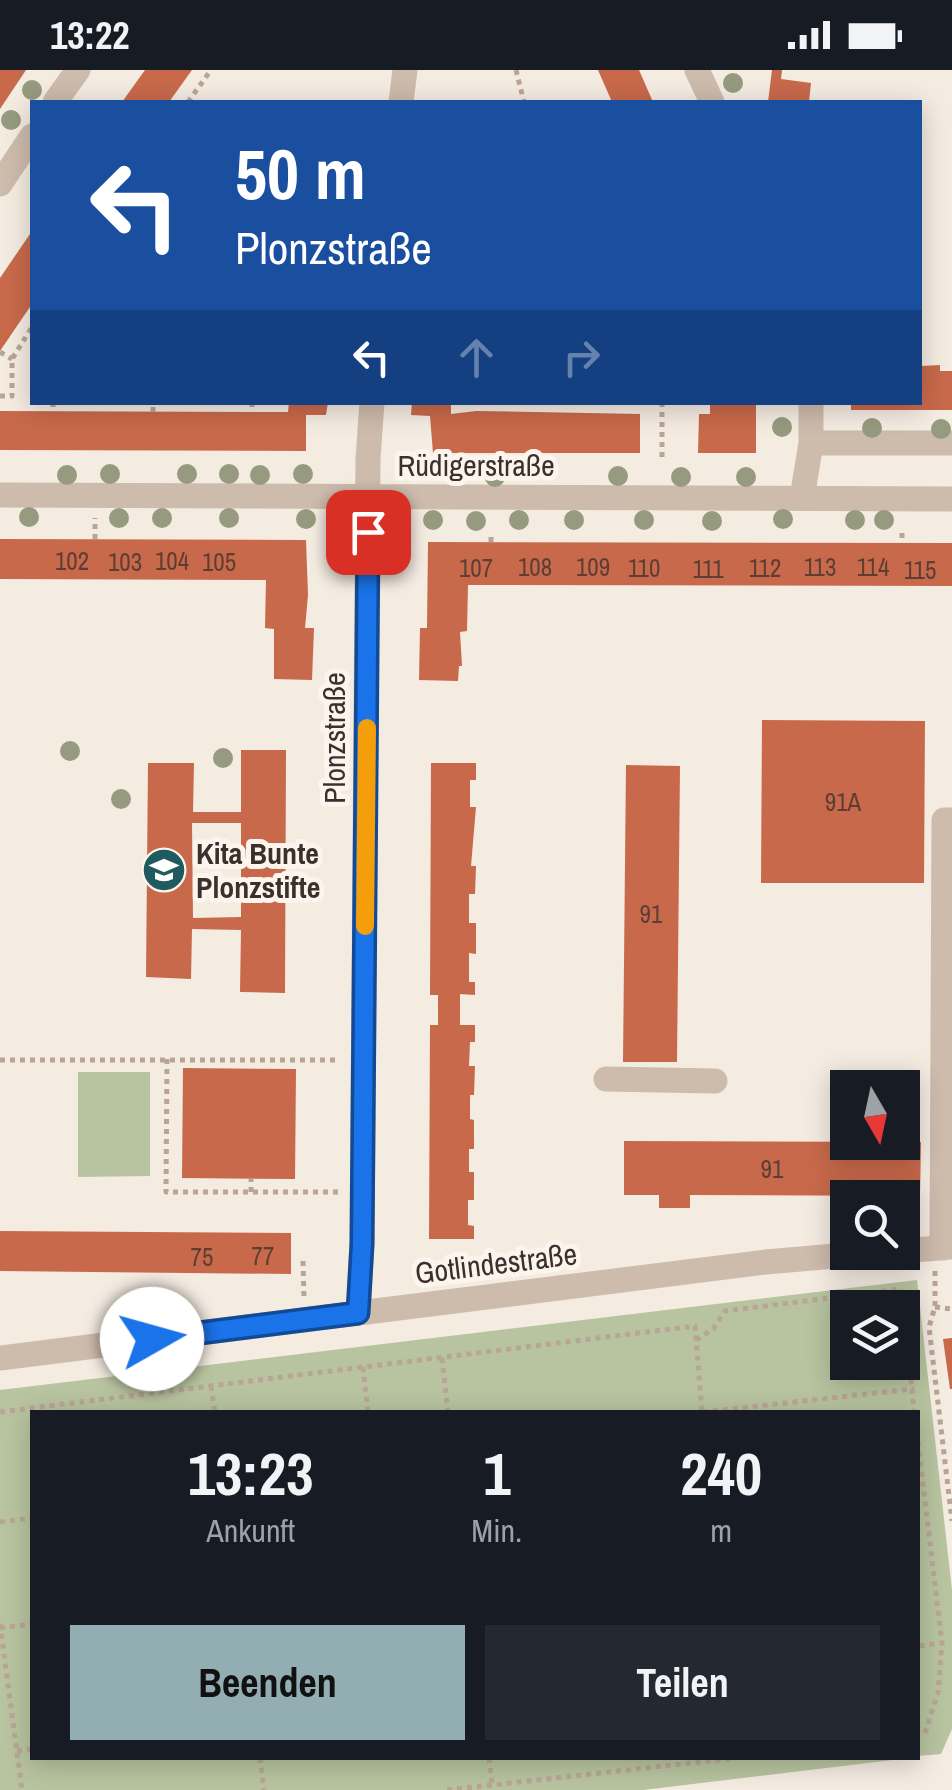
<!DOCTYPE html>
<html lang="de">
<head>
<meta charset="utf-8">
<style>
  :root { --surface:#171b24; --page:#242831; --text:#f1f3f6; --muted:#9ea1a6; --accent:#92aeb2 }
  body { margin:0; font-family:"Archivo Narrow",sans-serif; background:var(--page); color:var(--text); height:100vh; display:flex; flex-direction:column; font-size:38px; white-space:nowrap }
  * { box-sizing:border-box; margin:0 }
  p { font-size:32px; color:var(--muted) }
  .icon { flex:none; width:55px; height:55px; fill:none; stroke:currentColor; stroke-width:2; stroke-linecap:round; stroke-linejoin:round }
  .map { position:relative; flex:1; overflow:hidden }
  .sheet { position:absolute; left:30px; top:1340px; width:890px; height:350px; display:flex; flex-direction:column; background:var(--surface); border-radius:0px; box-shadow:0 5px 25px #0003 }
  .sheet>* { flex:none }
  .guide { position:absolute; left:30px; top:30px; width:892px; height:305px; border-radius:0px; box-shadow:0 5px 25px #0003; background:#1a4fa0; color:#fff; overflow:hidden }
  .needle { width:65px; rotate:171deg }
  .fabs { position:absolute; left:830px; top:1000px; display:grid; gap:20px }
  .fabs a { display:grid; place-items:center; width:90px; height:90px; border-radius:0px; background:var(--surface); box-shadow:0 5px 25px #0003; font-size:50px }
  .pin { position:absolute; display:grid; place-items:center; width:85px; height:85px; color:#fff; margin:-42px; border-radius:20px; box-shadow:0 5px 15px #0006 }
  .me { position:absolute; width:110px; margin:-55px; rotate:83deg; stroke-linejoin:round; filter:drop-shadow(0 0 8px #0008) }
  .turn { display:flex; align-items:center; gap:35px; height:210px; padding:0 40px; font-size:45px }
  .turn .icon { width:130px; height:130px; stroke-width:2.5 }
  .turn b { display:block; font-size:70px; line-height:85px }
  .lanes { display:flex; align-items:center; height:95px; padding:0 40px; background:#0003; justify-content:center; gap:50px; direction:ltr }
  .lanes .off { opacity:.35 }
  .eta { display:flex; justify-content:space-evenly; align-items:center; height:170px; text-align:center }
  .eta b { font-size:60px; font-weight:800; line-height:70px }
  .action { display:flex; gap:20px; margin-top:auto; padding:20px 40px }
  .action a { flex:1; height:115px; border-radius:0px; background:var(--accent); color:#111; font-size:40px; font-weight:800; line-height:115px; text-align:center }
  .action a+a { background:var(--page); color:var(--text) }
  .status { display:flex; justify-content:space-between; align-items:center; height:70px; padding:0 50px; background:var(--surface); direction:ltr }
  .status svg { height:28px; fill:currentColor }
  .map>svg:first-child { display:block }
</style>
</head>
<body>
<div class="status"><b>13:22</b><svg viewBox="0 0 49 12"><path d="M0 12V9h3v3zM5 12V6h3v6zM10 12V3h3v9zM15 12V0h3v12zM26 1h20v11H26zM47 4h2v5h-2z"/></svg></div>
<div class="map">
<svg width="952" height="1720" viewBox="0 0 952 1720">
  <rect width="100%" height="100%" fill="#f4ebe1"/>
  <!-- green -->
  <path fill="#b8c4a0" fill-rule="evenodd" d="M78,1002H150V1106L78,1107Z
    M917,1210L952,1520V1659L941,1684L918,1686V1342H32V1688H909L643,1720H0V1320ZM848,1238H902V1292H848Z"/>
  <!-- building -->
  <path fill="#c8694b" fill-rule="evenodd" d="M0,0H26L0,39Z
    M145,0H192L169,32H122Z
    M598,0H639L653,32H612Z
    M772,0H782L781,9L811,13L809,32H768Z
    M32,161V234L0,281V208Z
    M940,295V301H952V340H851V332H920L921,296Z
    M289,332H328L326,345H306V381L0,380V341L288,342Z
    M412,332H451V344L476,341L640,344V383H433L430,346L411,345Z
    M710,332H756V383H698L699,344H710Z
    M0,469L306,470L308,525L305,558H314L312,610L274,609V559L265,558L266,510L0,509Z
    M428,472L952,473V516L468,515L467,561L460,562L462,596H459L458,611L419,610L420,558H427Z
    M762,650L925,651L924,813H761Z
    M241,680H286L285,923L240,922L241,860L192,859L191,909L146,907L148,693H194L193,742H241ZM192,753H241V847L193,848Z
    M431,693H476V710H470V737H476L471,796H476L475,824H469V853H476V884L469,883V912H475V925L460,924V955H475V972H470L469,996H475L474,1025H470V1049L474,1050V1079H469V1102H474V1130H468V1155L474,1156V1169H429L430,955H438V925H430Z
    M626,695L680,696L677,992H623Z
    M183,998L296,999L295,1109L182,1108Z
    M624,1071L921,1072L920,1126L690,1125V1138H659V1125H624Z
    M0,1161L291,1163V1204L0,1201Z
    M952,1268V1319H950L943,1269Z"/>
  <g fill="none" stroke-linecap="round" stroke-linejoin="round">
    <!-- path -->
    <path stroke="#b9a596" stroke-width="5" stroke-dasharray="5 5" stroke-linecap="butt" d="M516,0L524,32
      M188,32L211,0
      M0,282L12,289
      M0,326H12V289L32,257
      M53,332V341
      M252,332V342
      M662,332V390
      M153,342V332
      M902,463V473
      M95,469V448
      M491,472V462
      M167,989L166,1122H340
      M0,990H337
      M251,1122V1109
      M303,1191L304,1228
      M935,1201V1237L929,1257L952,1451
      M935,1237L952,1239
      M696,1270L713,1259L725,1241L901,1219L912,1319
      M442,1288L448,1342
      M363,1297L368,1342
      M211,1316L215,1342
      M0,1342L695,1256L702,1342
      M703,1342L912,1319L914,1342
      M918,1372L942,1573L918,1576
      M0,1452L32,1448
      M0,1554L22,1720
      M0,1558L32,1554
      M925,1663L938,1623L942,1573
      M17,1681L32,1679
      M260,1688L264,1720
      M489,1688L492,1715
      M447,1720L736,1688"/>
    <!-- minor -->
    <path stroke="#cdbbac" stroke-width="25" d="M697,0L712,32
      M55,32L78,0
      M401,32L405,0
      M0,114L32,66
      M811,373H952
      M0,425L952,429
      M802,428L811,373V332
      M606,1009L715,1011
      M942,1178L944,750H952
      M902,1181L952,1177
      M358,1243L362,1174L368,389L372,332
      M0,1288L766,1192L881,1182"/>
  </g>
  <!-- trees -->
  <g fill="#969b7f">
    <circle cx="733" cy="13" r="10"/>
    <circle cx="32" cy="20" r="10"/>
    <circle cx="11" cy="50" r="10"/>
    <circle cx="782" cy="357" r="10"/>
    <circle cx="872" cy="358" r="10"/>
    <circle cx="941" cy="359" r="10"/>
    <circle cx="110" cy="404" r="10"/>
    <circle cx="187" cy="404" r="10"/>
    <circle cx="229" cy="404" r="10"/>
    <circle cx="303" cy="404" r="10"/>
    <circle cx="67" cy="405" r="10"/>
    <circle cx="260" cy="405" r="10"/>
    <circle cx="618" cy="406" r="10"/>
    <circle cx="495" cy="407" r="10"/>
    <circle cx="681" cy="407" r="10"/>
    <circle cx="746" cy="407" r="10"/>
    <circle cx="29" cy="447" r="10"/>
    <circle cx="119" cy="448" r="10"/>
    <circle cx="162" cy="448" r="10"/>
    <circle cx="229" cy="448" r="10"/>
    <circle cx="306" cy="449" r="10"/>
    <circle cx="783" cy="449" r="10"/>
    <circle cx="433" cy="450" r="10"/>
    <circle cx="519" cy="450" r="10"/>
    <circle cx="574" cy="450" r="10"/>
    <circle cx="644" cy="450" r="10"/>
    <circle cx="855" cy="450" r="10"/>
    <circle cx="884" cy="450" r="10"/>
    <circle cx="476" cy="451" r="10"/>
    <circle cx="712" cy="451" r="10"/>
    <circle cx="70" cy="681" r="10"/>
    <circle cx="223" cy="688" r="10"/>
    <circle cx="121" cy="729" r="10"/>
  </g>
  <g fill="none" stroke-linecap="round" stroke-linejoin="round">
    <!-- route casing -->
    <g stroke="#114b97" stroke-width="25">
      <path id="route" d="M152,1269L358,1243L362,1174L368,462"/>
    </g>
    <!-- route -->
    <use href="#route" stroke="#1a73e8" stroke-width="18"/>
    <!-- slow -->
    <path stroke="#f59e0b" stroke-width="18" d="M365,856L367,658"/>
  </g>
  <!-- icons -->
  <defs>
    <g id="school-disc" transform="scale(2.25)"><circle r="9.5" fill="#1f5a5e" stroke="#fbf5ee"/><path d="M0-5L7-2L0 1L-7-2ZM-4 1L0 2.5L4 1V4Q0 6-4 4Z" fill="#fff"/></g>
  </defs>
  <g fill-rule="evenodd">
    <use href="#school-disc" x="164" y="800"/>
  </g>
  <g text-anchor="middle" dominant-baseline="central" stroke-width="10" stroke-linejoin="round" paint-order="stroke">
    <!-- number labels -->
    <g font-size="25" fill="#5e3e33">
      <text x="72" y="491">102</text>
      <text x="172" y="491">104</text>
      <text x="125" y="492">103</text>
      <text x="219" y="492">105</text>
      <text x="535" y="497">108</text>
      <text x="593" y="497">109</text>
      <text x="820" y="497">113</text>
      <text x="873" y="497">114</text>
      <text x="476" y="498">107</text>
      <text x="644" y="498">110</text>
      <text x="765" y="498">112</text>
      <text x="708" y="499">111</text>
      <text x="920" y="500">115</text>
      <text x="843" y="732">91A</text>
      <text x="651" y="844">91</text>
      <text x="772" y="1099">91</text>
      <text x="263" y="1186">77</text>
      <text x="202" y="1187">75</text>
    </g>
    <!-- street labels -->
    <g font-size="30" fill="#3b302b" stroke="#fbf5ee">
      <text x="476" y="395">Rüdigerstraße</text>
      <text transform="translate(334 668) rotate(-90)">Plonzstraße</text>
      <text transform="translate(496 1193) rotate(-7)">Gotlindestraße</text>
    </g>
    <!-- poi labels -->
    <g font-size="30" font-weight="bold" fill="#3b302b" stroke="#fbf5ee" text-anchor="start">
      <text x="196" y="783">Kita Bunte<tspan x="196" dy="34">Plonzstifte</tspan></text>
    </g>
  </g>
</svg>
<div class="fabs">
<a><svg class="needle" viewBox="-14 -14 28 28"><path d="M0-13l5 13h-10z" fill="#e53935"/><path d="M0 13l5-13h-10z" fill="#9ea1a6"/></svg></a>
<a><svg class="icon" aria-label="search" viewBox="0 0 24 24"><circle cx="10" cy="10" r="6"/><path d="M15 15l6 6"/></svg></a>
<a><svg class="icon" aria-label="layers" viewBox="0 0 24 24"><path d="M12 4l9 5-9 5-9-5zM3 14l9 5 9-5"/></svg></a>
</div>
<div class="pin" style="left:368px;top:462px;background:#d93025"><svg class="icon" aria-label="arrive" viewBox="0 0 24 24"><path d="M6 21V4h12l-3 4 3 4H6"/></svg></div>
<svg class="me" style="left:152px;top:1269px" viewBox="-20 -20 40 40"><circle r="19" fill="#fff"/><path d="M0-13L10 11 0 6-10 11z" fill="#1a73e8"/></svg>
<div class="guide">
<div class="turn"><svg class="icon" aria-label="left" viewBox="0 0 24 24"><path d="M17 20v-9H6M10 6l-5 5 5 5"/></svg><div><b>50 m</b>Plonzstraße</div></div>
<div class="lanes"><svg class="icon" aria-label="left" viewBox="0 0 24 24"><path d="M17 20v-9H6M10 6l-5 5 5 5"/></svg><svg class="icon off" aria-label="ahead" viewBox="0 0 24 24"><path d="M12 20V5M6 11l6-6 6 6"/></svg><svg class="icon off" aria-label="right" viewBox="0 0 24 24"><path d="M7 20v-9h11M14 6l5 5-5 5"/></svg></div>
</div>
<section class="sheet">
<div class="eta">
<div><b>13:23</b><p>Ankunft</p></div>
<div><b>1</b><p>Min.</p></div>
<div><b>240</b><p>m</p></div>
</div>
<div class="action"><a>Beenden</a><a>Teilen</a></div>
</section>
</div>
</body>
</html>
